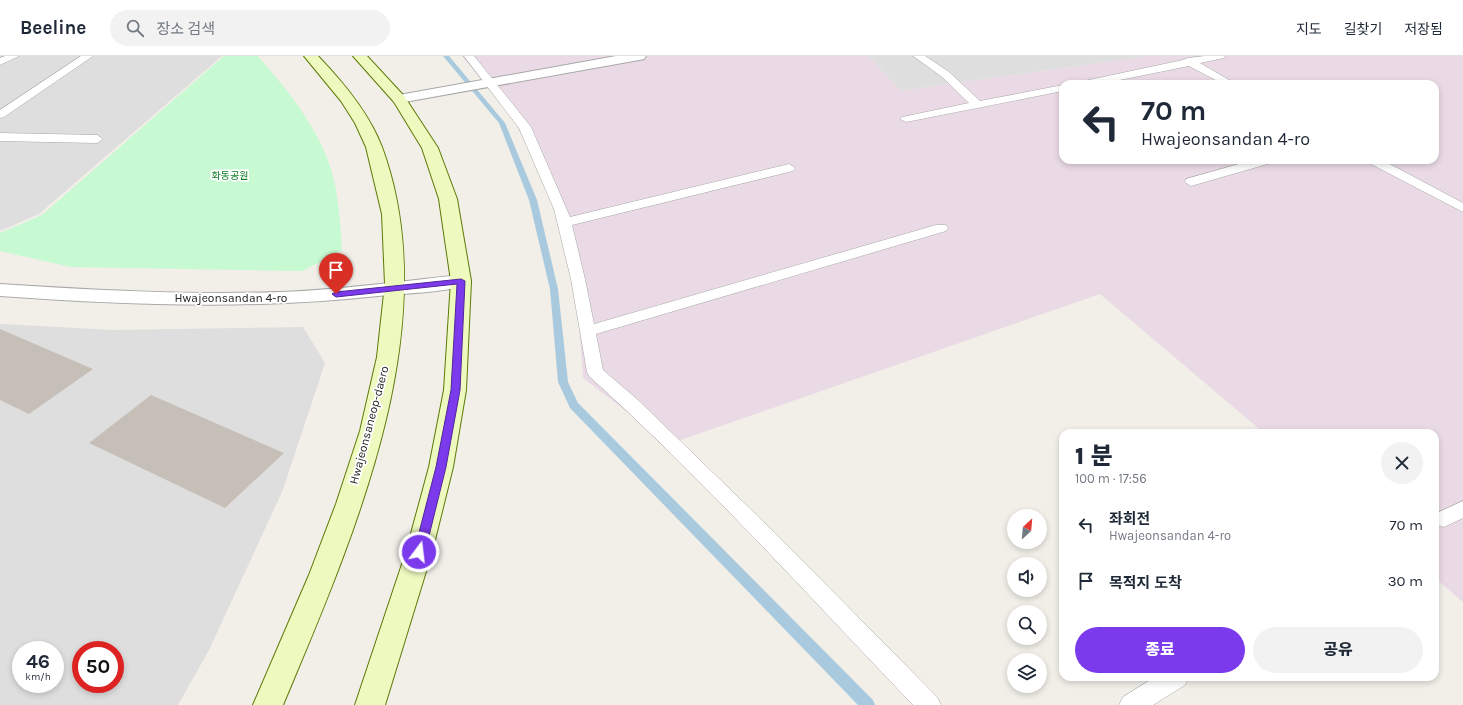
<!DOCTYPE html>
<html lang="ko">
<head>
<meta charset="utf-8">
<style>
  :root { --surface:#fff; --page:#f2f2f3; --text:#1f2937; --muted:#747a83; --line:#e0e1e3; --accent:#7c3aed }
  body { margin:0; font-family:Karla,"Noto Sans KR",sans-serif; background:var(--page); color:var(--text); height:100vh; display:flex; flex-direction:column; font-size:15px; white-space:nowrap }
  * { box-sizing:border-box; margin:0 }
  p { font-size:13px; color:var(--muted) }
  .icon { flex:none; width:22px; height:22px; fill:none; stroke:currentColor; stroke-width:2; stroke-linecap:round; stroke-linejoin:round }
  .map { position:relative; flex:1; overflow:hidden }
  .side { position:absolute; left:1059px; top:373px; width:380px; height:252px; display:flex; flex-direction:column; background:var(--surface); border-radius:12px; box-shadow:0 2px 6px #0003 }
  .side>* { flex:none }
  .top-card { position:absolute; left:1059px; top:24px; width:380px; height:84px; border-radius:12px; box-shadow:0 2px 6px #0003; background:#fff; color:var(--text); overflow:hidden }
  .needle { width:26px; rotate:26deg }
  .fabs { position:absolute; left:1007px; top:453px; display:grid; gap:8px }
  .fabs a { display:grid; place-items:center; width:40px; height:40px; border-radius:50%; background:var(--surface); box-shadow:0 2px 6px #0003; font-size:20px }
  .speed { position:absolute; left:12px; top:585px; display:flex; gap:8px; font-size:20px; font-weight:700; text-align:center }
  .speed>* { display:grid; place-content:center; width:52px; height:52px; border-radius:50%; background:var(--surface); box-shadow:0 2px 6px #0003; line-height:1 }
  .speed small { font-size:10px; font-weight:400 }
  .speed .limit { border:6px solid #d22; background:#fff; color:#111 }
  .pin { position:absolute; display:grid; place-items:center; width:34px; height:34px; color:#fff; margin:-41px -17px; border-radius:50% 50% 50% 0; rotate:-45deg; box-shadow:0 0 4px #0007 }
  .pin .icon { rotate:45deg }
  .me { position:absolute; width:44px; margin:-22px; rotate:15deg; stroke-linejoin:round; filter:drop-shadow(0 0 3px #0008) }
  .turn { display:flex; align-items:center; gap:14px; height:84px; padding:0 16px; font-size:18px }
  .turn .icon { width:52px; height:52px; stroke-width:2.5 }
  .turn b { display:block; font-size:28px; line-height:34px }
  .round { display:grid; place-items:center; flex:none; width:42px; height:42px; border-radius:21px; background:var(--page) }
  .summary { display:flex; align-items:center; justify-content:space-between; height:68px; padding:0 16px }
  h1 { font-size:24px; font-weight:800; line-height:30px }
  .action { display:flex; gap:8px; margin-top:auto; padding:8px 16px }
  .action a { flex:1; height:46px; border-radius:24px; background:var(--accent); color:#fff; font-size:16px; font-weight:800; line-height:46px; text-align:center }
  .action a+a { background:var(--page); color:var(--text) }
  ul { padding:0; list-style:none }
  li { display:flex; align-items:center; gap:12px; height:56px; padding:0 16px }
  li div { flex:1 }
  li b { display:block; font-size:15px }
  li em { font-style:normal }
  header { display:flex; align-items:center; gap:24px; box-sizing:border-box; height:56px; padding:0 20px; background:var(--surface); border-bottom:1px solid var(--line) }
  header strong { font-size:19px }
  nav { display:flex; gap:22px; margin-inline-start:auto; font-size:14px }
  .search { width:280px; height:36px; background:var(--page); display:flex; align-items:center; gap:10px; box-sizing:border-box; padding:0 14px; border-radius:22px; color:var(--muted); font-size:15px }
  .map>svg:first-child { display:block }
</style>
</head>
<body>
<header>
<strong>Beeline</strong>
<div class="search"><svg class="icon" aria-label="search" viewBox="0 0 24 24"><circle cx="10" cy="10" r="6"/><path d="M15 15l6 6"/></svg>장소 검색</div>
<nav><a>지도</a><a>길찾기</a><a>저장됨</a></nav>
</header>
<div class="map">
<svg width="1463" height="649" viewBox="0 0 1463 649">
  <rect width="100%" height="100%" fill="#f1efe8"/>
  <!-- residential -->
  <path fill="#dfdede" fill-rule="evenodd" d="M0,0H222L39,158L0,175Z
    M868,0H1147L901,35Z
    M0,268L114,274L303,271L325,307L282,436L209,594L178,649H0ZM21,594H55V628H21ZM81,594H115V628H81Z"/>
  <!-- industrial -->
  <path fill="#eadae5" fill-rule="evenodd" d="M462,0H868L901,35L1147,0H1463V546L1435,522V377H1264L1100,238L669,388L583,322L579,268L562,173L538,110L511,60ZM1063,28H1435V104H1063Z"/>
  <!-- park -->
  <path fill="#c7f9d2" d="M224,0H258C283,29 309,60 324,95C338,125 340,161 342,194L303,215L71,211L0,195V177L42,159Z"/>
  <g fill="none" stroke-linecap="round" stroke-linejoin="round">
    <!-- stream -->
    <path fill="#a9cade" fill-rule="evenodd" d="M443,0H449L505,67L537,144L558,233L568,326L578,347L873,644L875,649H858L570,352L558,326L550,233L529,144L499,67Z"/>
  </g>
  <!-- building -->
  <path fill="#c6bfb7" d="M0,273L93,313L29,358L0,344Z
    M151,339L284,397L225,452L89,387Z"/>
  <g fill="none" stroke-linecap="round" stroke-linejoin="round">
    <!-- lane casing -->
    <g stroke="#a8a8a8" stroke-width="1">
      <path id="lane" d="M5,0H19L0,9V2Z
        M81,0H93L4,61L0,62V54Z
        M464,0H474L531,71L570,161L789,108L795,112L793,115L572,169L585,223L594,268L936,169H946L948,172L946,175L596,278L603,314L638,344L776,478L937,641L941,649H913C807,538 703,423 589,320L587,316L571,223L554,153L519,72Z
        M913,0H925L949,16L980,45L1063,29V35L906,66L900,63L902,61L969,47L941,20Z
        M1205,0H1225L1224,2L1200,7L1236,28H1223L1189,10L1100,28H1079L1084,25L1183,4L1188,2Z
        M0,77L97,79L103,83L97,87L0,85Z
        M1253,104H1273L1271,107L1191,130L1185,126L1186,123Z
        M1367,104H1382L1463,147V156L1369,107Z
        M1463,445V462L1444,471L1437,469L1435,465L1437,457Z
        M1155,621H1189L1185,629L1153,649H1119L1123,641Z"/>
    </g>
    <!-- street casing -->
    <g stroke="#a8a8a8" stroke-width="2">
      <path id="street" d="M616,0H646L644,3L639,4L399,47L394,46L392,43L394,40L399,39Z
        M461,219L468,221L471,225L468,229C439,237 407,237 378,240C252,254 126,249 0,240V228C93,234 187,239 281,236C341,234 401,225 461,219Z"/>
    </g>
    <!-- secondary casing -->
    <g stroke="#5c7907" stroke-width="2">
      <path id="secondary" d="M304,0H318C343,26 369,57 382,91C448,270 352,484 283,649H253L309,519L336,448L360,375L377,301L385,228L382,158L366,91L355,67L341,45Z
        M353,0H367L404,40L438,92L457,143L471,225L466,334L453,411L432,496L385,649H355L406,496L429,411L444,334L451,225L439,143L422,92L394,46Z"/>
    </g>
    <!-- lane -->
    <use href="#lane" fill="#fff" fill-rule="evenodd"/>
    <!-- street -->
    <use href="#street" fill="#fff" fill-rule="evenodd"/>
    <!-- secondary -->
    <use href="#secondary" fill="#edf9be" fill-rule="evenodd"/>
  </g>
  <!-- route -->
  <path fill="#7c3aed" stroke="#51269a" d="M461,223L465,225L460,334L446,411L425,496L423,499H415L414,496L436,411L451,334L457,228L336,241L332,238L336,236Z"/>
  <g text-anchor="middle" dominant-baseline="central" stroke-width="3.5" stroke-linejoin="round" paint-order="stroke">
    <!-- far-park labels -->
    <g font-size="10" fill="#0d8028" stroke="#fff">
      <text x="230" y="120">화동공원</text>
    </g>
    <!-- street labels -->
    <g font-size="12" fill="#212121" stroke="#fff">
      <text x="231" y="242">Hwajeonsandan 4-ro</text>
      <text transform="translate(369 369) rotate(-75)">Hwajeonsaneop-daero</text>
    </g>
  </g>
</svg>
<div class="fabs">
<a><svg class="needle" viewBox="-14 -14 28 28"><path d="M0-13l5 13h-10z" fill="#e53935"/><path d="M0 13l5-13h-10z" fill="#747a83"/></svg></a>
<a><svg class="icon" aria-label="sound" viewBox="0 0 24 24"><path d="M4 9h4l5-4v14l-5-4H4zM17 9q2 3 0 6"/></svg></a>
<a><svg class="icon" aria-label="search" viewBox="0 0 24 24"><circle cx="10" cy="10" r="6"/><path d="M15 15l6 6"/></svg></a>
<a><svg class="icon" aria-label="layers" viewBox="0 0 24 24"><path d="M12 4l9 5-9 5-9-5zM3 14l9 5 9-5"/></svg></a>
</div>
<div class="speed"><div>46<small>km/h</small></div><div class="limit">50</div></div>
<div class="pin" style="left:336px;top:238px;background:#d93025"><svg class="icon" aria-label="arrive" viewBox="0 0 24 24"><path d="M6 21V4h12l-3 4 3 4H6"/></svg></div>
<svg class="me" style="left:419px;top:496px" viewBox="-20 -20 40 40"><circle r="17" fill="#7c3aed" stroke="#fff" stroke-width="3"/><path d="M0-11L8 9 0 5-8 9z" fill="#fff"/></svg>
<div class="top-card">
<div class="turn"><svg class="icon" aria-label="left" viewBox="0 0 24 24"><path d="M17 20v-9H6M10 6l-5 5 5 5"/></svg><div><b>70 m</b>Hwajeonsandan 4-ro</div></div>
</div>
<section class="side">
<div class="summary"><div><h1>1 분</h1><p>100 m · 17:56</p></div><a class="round"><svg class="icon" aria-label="close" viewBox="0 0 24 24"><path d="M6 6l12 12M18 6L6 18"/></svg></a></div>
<ul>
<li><svg class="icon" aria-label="left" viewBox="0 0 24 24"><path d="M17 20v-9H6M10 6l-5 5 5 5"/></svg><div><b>좌회전</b><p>Hwajeonsandan 4-ro</p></div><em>70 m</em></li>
<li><svg class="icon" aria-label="arrive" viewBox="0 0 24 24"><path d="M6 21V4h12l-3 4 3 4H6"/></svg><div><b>목적지 도착</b></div><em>30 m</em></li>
</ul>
<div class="action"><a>종료</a><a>공유</a></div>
</section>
</div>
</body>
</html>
